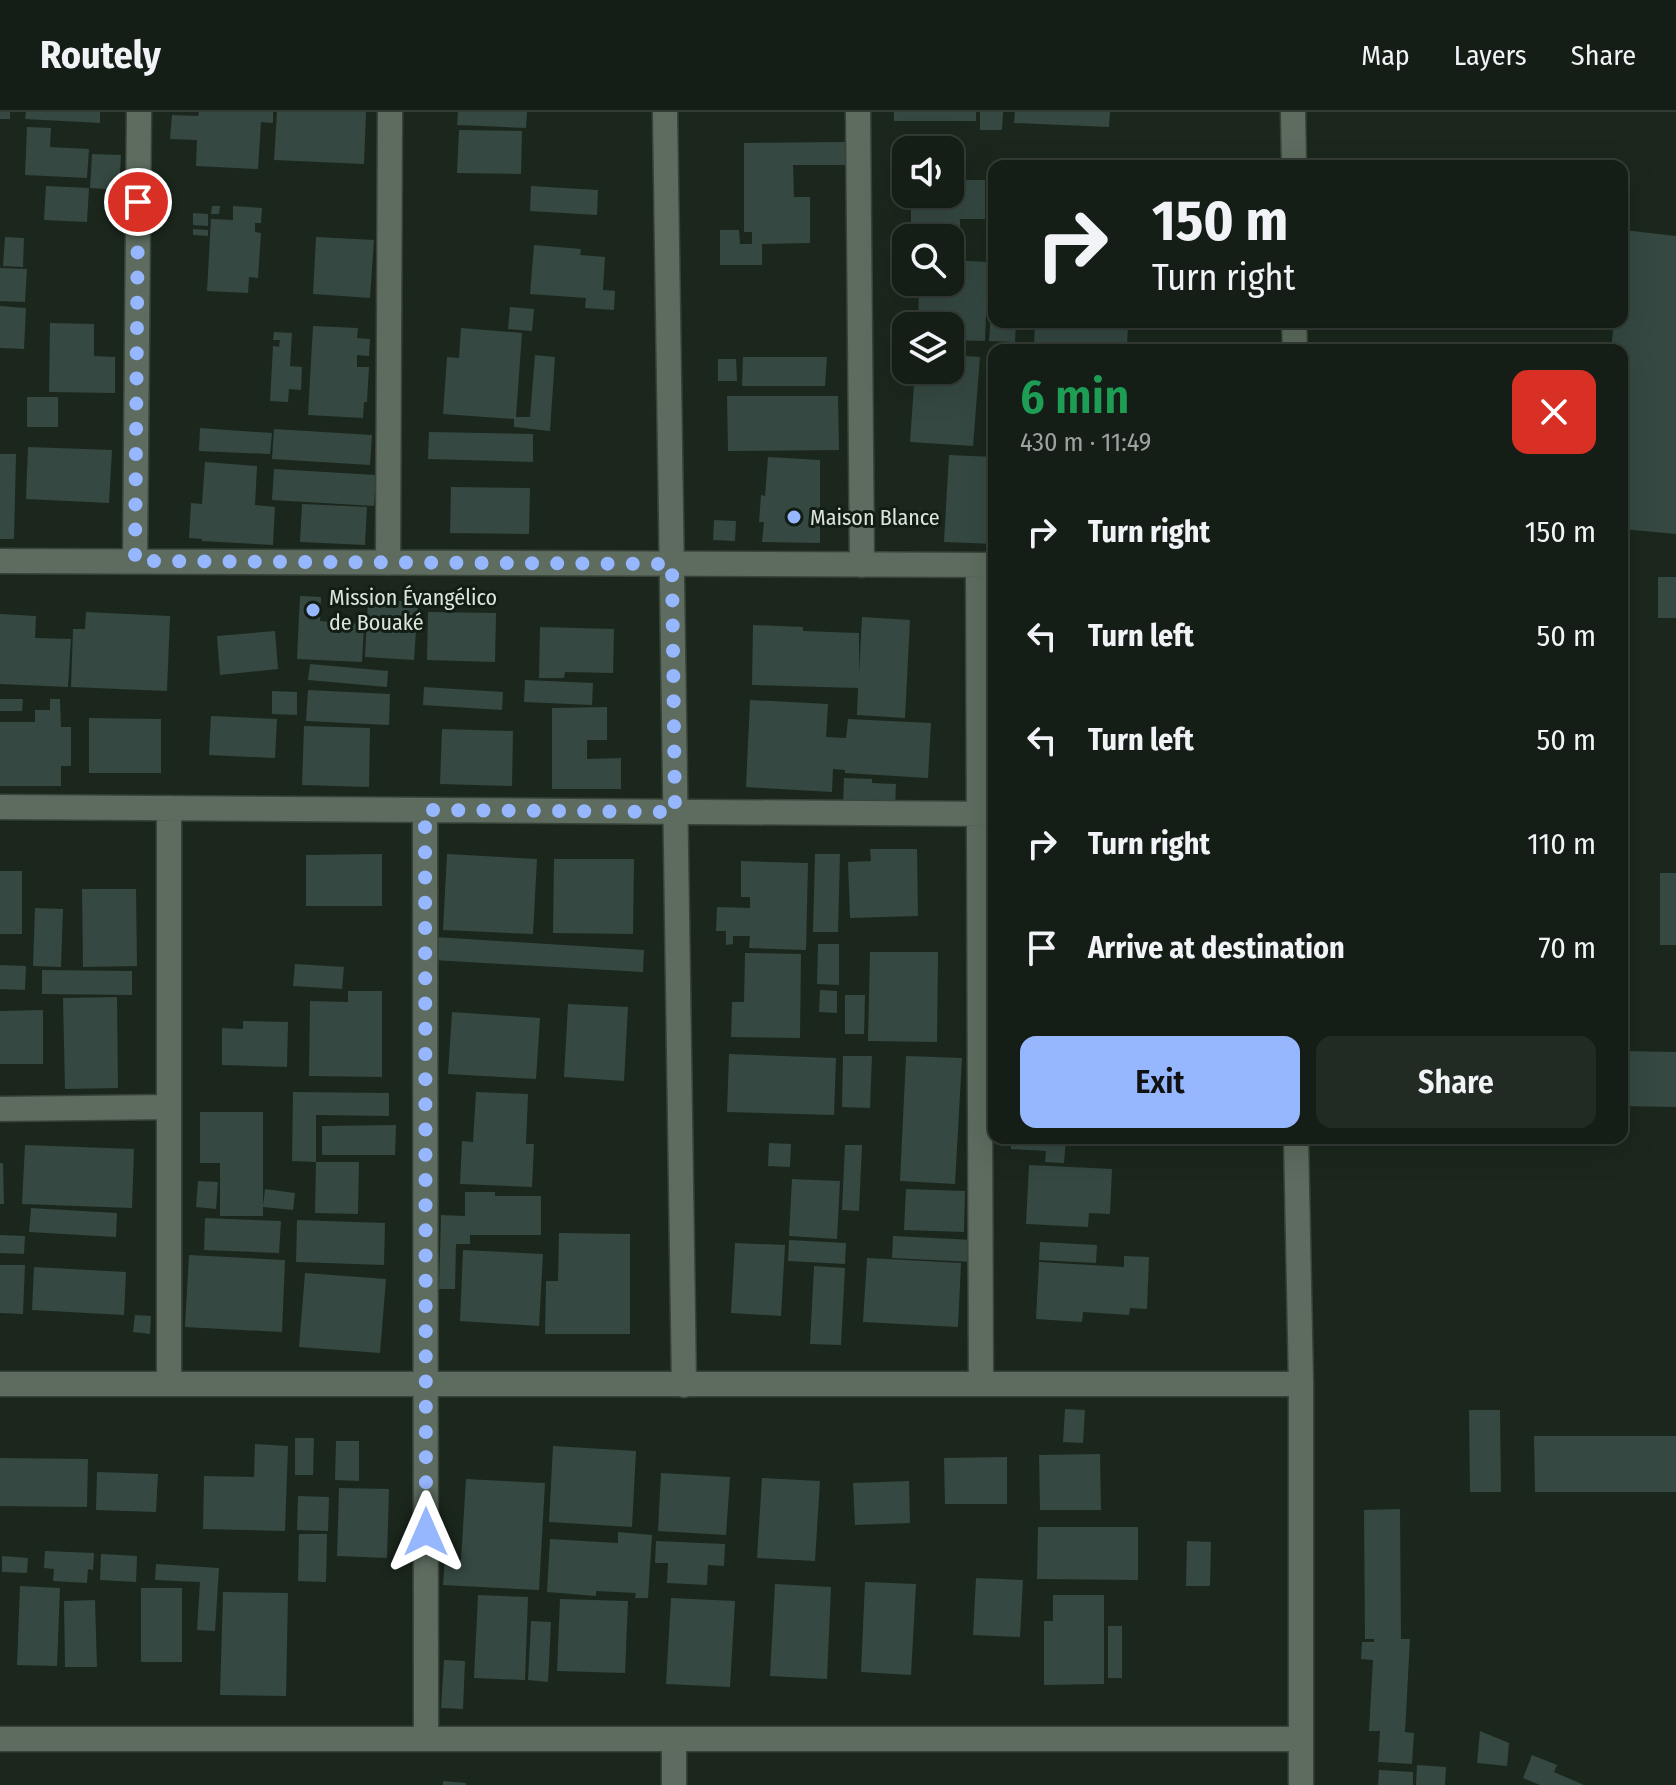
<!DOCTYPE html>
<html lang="en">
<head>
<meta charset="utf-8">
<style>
  :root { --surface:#141d16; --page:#212a23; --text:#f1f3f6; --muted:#9da2a1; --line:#333b35; --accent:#96b6fd }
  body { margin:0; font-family:"Fira Sans Condensed",sans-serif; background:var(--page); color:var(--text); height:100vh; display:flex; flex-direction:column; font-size:30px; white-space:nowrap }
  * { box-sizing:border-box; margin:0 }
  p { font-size:26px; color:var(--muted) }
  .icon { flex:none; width:44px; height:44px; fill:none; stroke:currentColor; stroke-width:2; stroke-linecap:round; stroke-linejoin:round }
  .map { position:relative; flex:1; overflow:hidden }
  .drawer { position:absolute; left:988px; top:232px; width:640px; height:800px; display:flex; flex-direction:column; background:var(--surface); border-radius:16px; box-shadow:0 8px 32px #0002,0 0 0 2px var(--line) }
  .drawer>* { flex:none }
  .top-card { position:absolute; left:988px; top:48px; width:640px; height:168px; border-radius:16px; box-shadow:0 8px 32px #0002,0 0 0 2px var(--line); background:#141d16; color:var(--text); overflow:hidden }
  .fabs { position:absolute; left:892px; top:24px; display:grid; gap:16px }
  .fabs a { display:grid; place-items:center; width:72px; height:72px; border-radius:16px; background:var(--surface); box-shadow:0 8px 32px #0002,0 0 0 2px var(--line); font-size:40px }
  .pin { position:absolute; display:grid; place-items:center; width:68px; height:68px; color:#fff; margin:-34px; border:4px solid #fff; border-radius:50%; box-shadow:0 2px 8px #0007 }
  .me { position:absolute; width:88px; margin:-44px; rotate:0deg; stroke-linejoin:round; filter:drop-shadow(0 0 6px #0008) }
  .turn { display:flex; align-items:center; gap:28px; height:168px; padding:0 32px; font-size:36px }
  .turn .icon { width:104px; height:104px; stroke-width:2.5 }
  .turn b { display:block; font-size:56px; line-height:68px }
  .round { display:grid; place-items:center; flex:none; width:84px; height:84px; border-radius:16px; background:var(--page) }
  .summary { display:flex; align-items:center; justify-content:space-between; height:136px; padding:0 32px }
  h1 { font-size:48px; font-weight:600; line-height:60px; color:#1e9e55 }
  .button { display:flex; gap:16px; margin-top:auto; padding:16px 32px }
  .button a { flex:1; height:92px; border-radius:16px; background:var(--accent); color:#111; font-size:32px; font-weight:600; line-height:92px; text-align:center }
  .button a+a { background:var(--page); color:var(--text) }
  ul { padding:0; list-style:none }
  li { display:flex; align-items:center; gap:24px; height:104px; padding:0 32px }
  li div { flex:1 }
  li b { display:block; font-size:30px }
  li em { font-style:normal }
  header { display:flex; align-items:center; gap:48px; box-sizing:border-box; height:112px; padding:0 40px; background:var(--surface); border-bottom:2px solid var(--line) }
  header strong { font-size:38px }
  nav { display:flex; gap:44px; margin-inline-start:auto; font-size:28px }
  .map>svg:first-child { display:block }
</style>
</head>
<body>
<header>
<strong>Routely</strong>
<nav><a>Map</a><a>Layers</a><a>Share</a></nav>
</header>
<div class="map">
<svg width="1676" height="1673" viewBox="0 0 1676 1673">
  <rect width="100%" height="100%" fill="#1b271d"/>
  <!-- building -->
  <path fill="#354842" d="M0,0H10V7H0Z
    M26,0H100V11L25,7Z
    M199,0H273V11L261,10L258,57L196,54L197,28L170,27L172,3L198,4Z
    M277,0H366L364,52L274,48Z
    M458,0H527L526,16L457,13Z
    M894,0H976V9H894Z
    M980,0H1003L1002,18H980Z
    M1015,0H1110L1109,15L1014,11Z
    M27,15L51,16L50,35L89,37L87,66L25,63Z
    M459,18L522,19L521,62L457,61Z
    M846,30V53H793L794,85H810V131L762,132V153H720V118H739L740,132H752V120H744V31Z
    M92,42L121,43L119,78L90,76Z
    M950,49H960V68H985V107H960V125H911V82H950Z
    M46,74L89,76L87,110L44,108Z
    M531,74L598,78L597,103L530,99Z
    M212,94H220L219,102H211Z
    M233,94L262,96L261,111H255V120L261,121L258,166L249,165L248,181L207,179L211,107L233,108Z
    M193,101L208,102V114L193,113Z
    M193,117L208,118V124L193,123Z
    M1624,118L1676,124V422L1622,417V238H1611L1614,210H1622Z
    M5,125L24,126L23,155L3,154Z
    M316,125L374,128L370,186L313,182Z
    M534,133L581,137L580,143L605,145L603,178L615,179L614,198L585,196L586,186L530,182Z
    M950,148L988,150L985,229L950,228V214H918L919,172L950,170Z
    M0,156L27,157L25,190L0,189Z
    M992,186H994V210H1016L1015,230L989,229Z
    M0,194L26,196L24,237L0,236Z
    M510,195L534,197L532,219L508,217Z
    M1040,210H1128L1127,237L1034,232L1035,214H1040Z
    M50,211L94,212V244L115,245V281L49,280Z
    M313,214L358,216L357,226L370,227L369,244L357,243V255H369L367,290H364L363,306L308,303Z
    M461,216L522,221L516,305H530L535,243L555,245L550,319L514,315V307L443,302L447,245L459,246Z
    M274,220L292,221L290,254L302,255L301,278L289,277L288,290L270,289L273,234L279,235L280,228H273Z
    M950,243L980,245L973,334L910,330L915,258H950Z
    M743,245H827L825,274H742Z
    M990,245H994V322H986Z
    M718,247H736L737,269H718Z
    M727,284H838L839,338L728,339Z
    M27,285H58V315H27Z
    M200,316L272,321L270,342L199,339Z
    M274,317L372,323L370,353L272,347Z
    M429,320L533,322V350L428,347Z
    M28,335L112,338L109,391L26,387Z
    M0,342H16L14,427H0Z
    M949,343L994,345V432L944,430Z
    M768,345L820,348V431L762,430L764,410H759L761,383L765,384Z
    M205,350L257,354L255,393L275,395L273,433L202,429V427L189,426L191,391L202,392Z
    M274,357L376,363L374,394L272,388Z
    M451,375L530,376L529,422L450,421Z
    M302,392L367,395L365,433L300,430Z
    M714,408L736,409L735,429L713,428Z
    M1658,465H1676V506H1658Z
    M300,484L321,485L320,509L364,512L362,550L297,547Z
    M368,487L418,490L414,548L365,545Z
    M86,500L170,504L167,579L71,575L73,517H85Z
    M428,500L496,501L495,550L427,548Z
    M0,502L36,504L35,526L71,527L68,575L0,572Z
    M862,505L910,508L905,606L857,603L858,576L752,573L753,513L803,515V519L859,521V562Z
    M540,515L614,517L613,561L565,560L564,566H539Z
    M275,519L278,557L220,563L217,524Z
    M310,552L388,559L387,575L308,568Z
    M525,568L593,571L592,593L524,590Z
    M424,575L503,580L502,598L423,593Z
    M308,578L390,582L389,613L306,609Z
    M272,579L297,580V603L272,602Z
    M0,587H23L22,599H0Z
    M50,587H60L61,615H71V654H61V674H0V610H35V598H50Z
    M750,588L828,592L826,625L846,626L848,607L931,611L928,666L845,661V658L833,657L832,680L746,675Z
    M607,595V628H587V647L621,646V677H552V596Z
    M211,604L277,607L275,646L209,643Z
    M89,606L161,607V661H89Z
    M304,614L370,616L369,675L302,673Z
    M442,617L513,619L512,674L440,672Z
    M844,666L872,667V671L896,672L895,695L843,692Z
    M870,737H917L918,804L850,806L848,750L871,749Z
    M382,742V794H306V743Z
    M447,742L537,747L533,822L443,818Z
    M815,742H840L838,820H813Z
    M554,747H634L633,822L553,821Z
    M741,749L808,751L806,838L749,836L750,824H733V832L726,833V819H716L717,795L750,796V785H741Z
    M0,759H22V822H0Z
    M1660,761H1676V833H1660Z
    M82,777H136L137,854L83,855Z
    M35,796L63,797L61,855L33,854Z
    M435,825L644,838L643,860L433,848Z
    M818,832H839V873L817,872Z
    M870,840H938L937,930L868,929Z
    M745,841L801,842L800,926L731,925L732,890H744Z
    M295,852L344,855L342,877L293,874Z
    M0,853L26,854L25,878L0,877Z
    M42,858L132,859V883L42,882Z
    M820,878L837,879V901L819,900Z
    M348,879H382V965L309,964L310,889L348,890Z
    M845,883H865L864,922H845Z
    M117,885L118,976L65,977L63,886Z
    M568,892L628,895L624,969L564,965Z
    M43,898V952H0V899Z
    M452,900L540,906L536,967L448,962Z
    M243,909L288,910L287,955L222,953V916L243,917Z
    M1622,939L1676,940V995L1622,994Z
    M729,942L836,946L834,1003L727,1000Z
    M843,944H872L870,996L842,995Z
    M906,944L962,946L955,1072L900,1069Z
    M293,980L389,981V1004L316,1003V1050L292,1049Z
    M476,980L528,982L526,1032H534L532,1075L460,1072L462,1029L473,1030Z
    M200,1000H263V1094L265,1077L295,1081L293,1098L263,1095V1104H220V1051H200Z
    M396,1013L395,1043H322V1014Z
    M1011,1026H1066L1064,1051L1045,1050L1046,1039L1011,1037Z
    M769,1031L791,1032L790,1055L768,1054Z
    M25,1033L134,1037L132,1096L22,1092Z
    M845,1033H862L859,1099L842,1098Z
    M316,1050H359L358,1102L315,1101Z
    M0,1051H3L4,1092H0Z
    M1029,1053L1112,1057L1110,1102L1089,1101L1088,1115L1026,1112Z
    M792,1067L840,1069L837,1127L789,1124Z
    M198,1069L218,1070L216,1097L196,1095Z
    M906,1077L965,1079L964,1120L904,1118Z
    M465,1080H495V1084H541V1123H470V1132H456L455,1177H439L441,1103L465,1104Z
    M31,1096L117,1101L116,1125L29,1120Z
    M205,1106L281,1109L279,1141L204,1138Z
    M297,1108L385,1111L384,1153L296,1150Z
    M559,1121L630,1122V1222H545L546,1169H558Z
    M0,1123L25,1124L24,1142L0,1141Z
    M893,1124L974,1128L973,1150L892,1146Z
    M789,1128L846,1131L845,1152L788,1149Z
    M1040,1130L1097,1133L1096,1151L1039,1148Z
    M735,1131L785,1133L781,1204L731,1201Z
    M463,1138L543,1142L539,1214L460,1209Z
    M189,1143L285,1148L282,1220L185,1215Z
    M1124,1144L1149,1145L1147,1197L1130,1196L1129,1203L1083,1200L1082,1210L1036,1207L1039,1150L1124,1155Z
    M867,1146L961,1151L958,1215L863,1210Z
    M0,1153H25L23,1202L0,1201Z
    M814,1154L845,1156L841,1233L810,1232Z
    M34,1155L126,1160L124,1203L32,1198Z
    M305,1161L386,1167L380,1241L299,1235Z
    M135,1203L151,1204L150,1222L133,1220Z
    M1065,1297L1085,1298L1083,1331L1063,1330Z
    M1469,1298H1500L1501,1380H1470Z
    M1534,1324H1676V1380H1535Z
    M295,1326H314L313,1363H295Z
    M336,1329H359V1369L335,1368Z
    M255,1332L288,1334L285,1419L203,1417L204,1364L254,1365Z
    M553,1334L636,1339L632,1415L549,1410Z
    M1100,1342L1101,1398H1040L1039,1343Z
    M1007,1345V1392H945L944,1346Z
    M0,1346L88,1347L87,1395L0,1394Z
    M97,1360L158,1362L156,1400L96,1398Z
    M661,1361L730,1365L726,1423L658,1419Z
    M762,1366L820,1369L815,1449L757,1446Z
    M466,1367L545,1371L539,1478L443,1473L445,1447L461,1448Z
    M909,1369L910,1411L855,1413L853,1371Z
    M339,1376L389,1377L387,1446L337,1444Z
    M298,1384L329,1385L328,1419L297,1418Z
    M1400,1397L1401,1527H1410L1405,1620L1414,1621L1412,1652L1378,1650L1380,1619H1369L1373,1548L1361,1547L1362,1530H1374V1527H1365L1364,1398Z
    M1038,1415H1138V1468L1037,1467Z
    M618,1420L652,1423L648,1486H635L636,1481L596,1479V1484L547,1480L550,1427L618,1431Z
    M299,1422H327L326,1470L298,1469Z
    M656,1429L725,1432L724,1454L708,1453L707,1473L667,1471L668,1451H655Z
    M1187,1429L1211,1430L1210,1474H1186Z
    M45,1439L94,1441L93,1458L88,1457L87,1471L53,1469L54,1457L44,1456Z
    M101,1442L137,1444L136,1470L100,1468Z
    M2,1444L28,1446L27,1461L2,1460Z
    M156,1452L219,1456L215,1519L197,1518L200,1470L155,1468Z
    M976,1466L1023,1468L1020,1525L973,1523Z
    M865,1470L916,1472L911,1563L861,1560Z
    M775,1472L831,1475L827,1567L770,1564Z
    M20,1474L60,1476L57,1554L17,1553Z
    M141,1476H182V1550H141Z
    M223,1480L288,1481L286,1584L220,1583Z
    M478,1483L528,1485L525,1568L474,1566Z
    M1053,1483H1104V1572L1044,1573V1509H1053Z
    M671,1486L735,1489L730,1575L666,1572Z
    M560,1487L628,1489L625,1561L557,1559Z
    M95,1488L97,1555H65L64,1489Z
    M531,1509L551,1510L548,1570L528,1568Z
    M1108,1514H1122V1566H1108Z
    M444,1548L465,1549L463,1597L441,1596Z
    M1480,1619L1509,1631L1507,1654L1477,1651Z
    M1532,1643L1557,1653L1554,1660L1584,1673H1540L1523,1666Z
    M1417,1653L1446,1655L1445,1673H1416Z
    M1379,1658L1413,1660V1673H1378Z
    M443,1669L466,1671V1673H443Z"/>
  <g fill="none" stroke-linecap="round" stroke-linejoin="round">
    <!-- minor casing -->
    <g stroke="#39433a" stroke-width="27">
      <path id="minor" d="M665,0L684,1273
        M858,0L862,453
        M1293,0L1294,54
        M1294,210L1295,238
        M0,449L994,453
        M135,449L139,0
        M388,451L390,0
        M978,453L981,1272
        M0,695L994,702
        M169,696V1272
        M425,698L426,1627
        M0,997L169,995
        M1296,1026L1301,1272V1673
        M0,1272H1301
        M0,1627H1301
        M674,1627V1673"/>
    </g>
    <!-- minor -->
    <use href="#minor" stroke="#5d6c5f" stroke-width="24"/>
  </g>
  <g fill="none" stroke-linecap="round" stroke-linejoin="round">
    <!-- route -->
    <path stroke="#96b6fd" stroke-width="14" stroke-dasharray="0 25.2" d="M138,90L135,449L672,452L675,700L425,698L426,1420"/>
  </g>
  <!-- markers -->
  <g fill="#96b6fd" stroke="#121e13" stroke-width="3">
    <circle cx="794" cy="405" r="8"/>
    <circle cx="313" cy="498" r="8"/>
  </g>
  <g text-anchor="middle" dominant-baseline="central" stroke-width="6" stroke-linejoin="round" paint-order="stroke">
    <!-- poi labels -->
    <g font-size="22" fill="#dce4dd" stroke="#121e13" text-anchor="start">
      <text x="810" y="405">Maison Blance</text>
      <text x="329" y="485">Mission Évangélico<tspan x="329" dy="25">de Bouaké</tspan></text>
    </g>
  </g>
</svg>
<div class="fabs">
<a><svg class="icon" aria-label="sound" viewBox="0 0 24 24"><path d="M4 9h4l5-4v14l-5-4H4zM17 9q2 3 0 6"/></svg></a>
<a><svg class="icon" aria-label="search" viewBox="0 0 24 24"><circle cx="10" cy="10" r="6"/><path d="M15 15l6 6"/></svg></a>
<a><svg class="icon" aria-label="layers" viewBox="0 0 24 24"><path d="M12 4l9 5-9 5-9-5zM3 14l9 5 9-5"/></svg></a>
</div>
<div class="pin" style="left:138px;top:90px;background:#d93025"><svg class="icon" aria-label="arrive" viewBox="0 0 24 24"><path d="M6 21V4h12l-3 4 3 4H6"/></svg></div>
<svg class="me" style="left:426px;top:1420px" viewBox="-20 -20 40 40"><path d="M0-17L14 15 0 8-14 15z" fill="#96b6fd" stroke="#fff" stroke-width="4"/></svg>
<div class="top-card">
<div class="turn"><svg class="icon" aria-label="right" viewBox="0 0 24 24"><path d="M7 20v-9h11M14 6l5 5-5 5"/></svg><div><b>150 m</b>Turn right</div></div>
</div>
<section class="drawer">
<div class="summary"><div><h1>6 min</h1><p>430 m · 11:49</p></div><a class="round" style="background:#d93025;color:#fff"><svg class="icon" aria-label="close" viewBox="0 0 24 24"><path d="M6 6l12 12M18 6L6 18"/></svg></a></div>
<ul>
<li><svg class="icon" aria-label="right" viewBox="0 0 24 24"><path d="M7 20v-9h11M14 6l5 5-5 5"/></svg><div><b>Turn right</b></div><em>150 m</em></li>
<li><svg class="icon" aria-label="left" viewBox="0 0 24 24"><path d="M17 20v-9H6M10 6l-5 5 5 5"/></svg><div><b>Turn left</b></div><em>50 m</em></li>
<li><svg class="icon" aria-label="left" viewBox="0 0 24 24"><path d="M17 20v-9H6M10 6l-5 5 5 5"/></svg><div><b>Turn left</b></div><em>50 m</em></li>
<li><svg class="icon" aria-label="right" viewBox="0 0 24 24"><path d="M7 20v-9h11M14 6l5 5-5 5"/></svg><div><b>Turn right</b></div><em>110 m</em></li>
<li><svg class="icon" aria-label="arrive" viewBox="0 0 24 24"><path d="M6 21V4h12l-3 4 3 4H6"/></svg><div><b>Arrive at destination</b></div><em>70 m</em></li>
</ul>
<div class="button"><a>Exit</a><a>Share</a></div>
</section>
</div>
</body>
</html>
